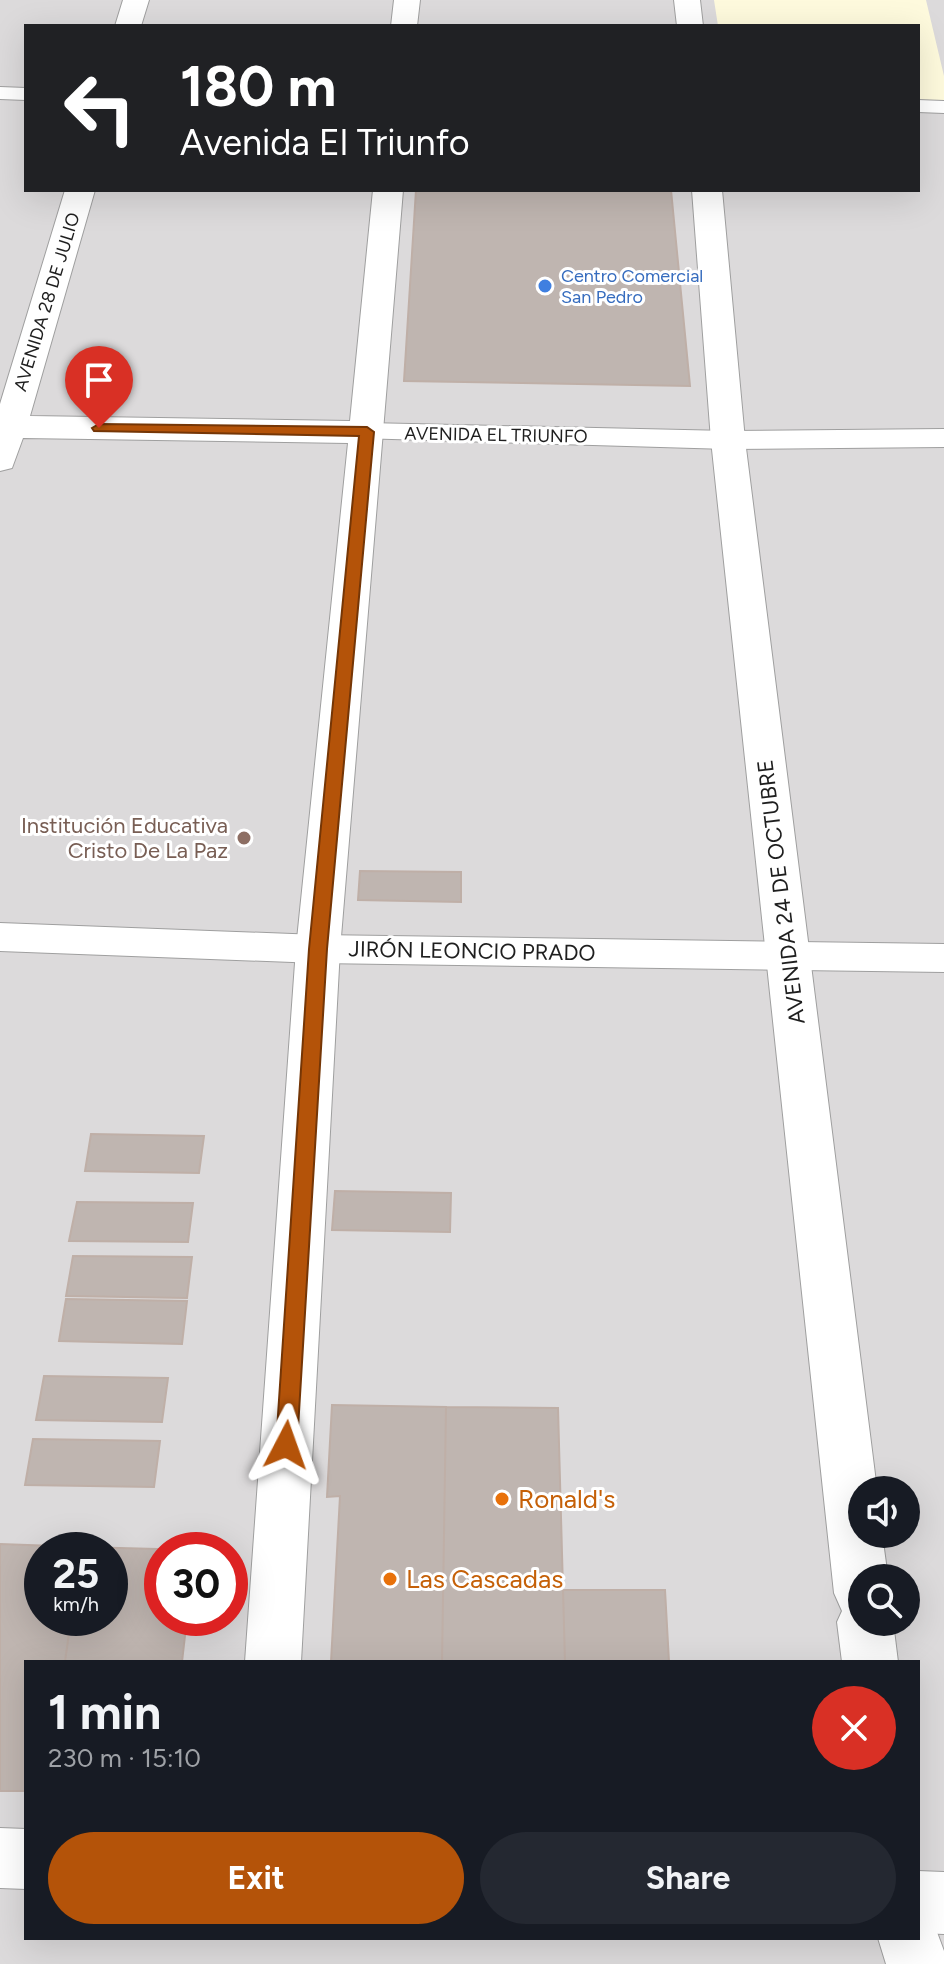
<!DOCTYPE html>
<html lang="en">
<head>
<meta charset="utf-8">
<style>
  :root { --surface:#171b24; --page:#242831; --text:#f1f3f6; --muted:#9ea1a6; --accent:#b45309 }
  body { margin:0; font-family:Figtree,sans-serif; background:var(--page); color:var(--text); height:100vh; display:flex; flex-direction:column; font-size:30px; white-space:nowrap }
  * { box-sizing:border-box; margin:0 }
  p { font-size:26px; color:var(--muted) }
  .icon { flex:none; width:44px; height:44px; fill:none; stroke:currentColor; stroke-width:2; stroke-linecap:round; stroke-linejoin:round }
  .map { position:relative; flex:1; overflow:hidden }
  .details { position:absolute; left:24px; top:1660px; width:896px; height:280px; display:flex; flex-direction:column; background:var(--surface); border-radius:0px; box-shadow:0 8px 32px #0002 }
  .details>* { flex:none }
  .top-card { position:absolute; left:24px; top:24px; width:896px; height:168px; border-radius:0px; box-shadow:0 8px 32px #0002; background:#202124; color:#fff; overflow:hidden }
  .controls { position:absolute; left:848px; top:1476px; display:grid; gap:16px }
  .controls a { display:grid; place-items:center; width:72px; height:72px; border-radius:50%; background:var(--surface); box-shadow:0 8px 32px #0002; font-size:40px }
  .speed { position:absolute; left:24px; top:1532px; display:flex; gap:16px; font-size:40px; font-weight:700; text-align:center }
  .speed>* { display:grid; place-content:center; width:104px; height:104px; border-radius:50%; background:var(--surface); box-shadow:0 8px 32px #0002; line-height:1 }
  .speed small { font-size:20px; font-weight:400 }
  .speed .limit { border:12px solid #d22; background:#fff; color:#111 }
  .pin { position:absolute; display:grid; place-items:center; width:68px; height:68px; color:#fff; margin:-82px -34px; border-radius:50% 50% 50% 0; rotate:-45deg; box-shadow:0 0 8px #0007 }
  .pin .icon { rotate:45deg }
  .me { position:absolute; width:88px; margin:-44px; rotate:4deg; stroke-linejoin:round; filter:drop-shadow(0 0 6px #0008) }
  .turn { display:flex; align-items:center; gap:28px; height:168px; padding:0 24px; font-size:36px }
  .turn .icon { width:104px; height:104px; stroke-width:2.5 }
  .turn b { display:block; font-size:56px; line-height:68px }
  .round { display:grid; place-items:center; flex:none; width:84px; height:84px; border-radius:42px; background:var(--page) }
  .headline { display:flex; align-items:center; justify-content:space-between; height:136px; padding:0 24px }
  h1 { font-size:48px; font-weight:700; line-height:60px }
  .primary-button { display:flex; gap:16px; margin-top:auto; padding:16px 24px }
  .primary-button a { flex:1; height:92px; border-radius:48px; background:var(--accent); color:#fff; font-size:32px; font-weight:700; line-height:92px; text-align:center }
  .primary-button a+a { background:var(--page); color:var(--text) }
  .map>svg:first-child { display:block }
</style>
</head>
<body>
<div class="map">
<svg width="944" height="1964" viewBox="0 0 944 1964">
  <rect width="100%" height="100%" fill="#eeeae4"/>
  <!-- residential -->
  <path fill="#dcdadb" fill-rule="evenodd" d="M0,0H944V1964H0ZM26,26H918V190H26ZM862,1490H906V1534H862ZM42,1550H110V1618H42ZM162,1550H230V1618H162ZM862,1578H906V1622H862ZM26,1662H918V1938H26Z"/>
  <!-- education -->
  <path fill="#fefadd" d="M714,0H926L944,76V102H918V26H718Z"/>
  <!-- building -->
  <path fill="#bfb5b0" stroke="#bfafa7" stroke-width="2" d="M416,190H671L690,386L404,381Z
    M360,871L461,872V902L358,900Z
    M91,1134L204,1136L199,1173L85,1171Z
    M335,1191L451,1193L450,1232L332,1230Z
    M77,1202L193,1203L188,1242L69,1241Z
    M73,1256L192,1257L187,1298L66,1296Z
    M66,1299L187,1301L182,1344L59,1341Z
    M44,1376L168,1378L162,1422L36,1420Z
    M332,1405L446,1407L442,1662H331L340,1496L327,1497Z
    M446,1407L558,1408L565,1662H442Z
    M33,1439L160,1441L154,1487L25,1485Z
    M0,1544L82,1547V1550H42V1618H71L65,1662H26V1791H0Z
    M82,1547L195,1550H162V1618H187L182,1662H65L71,1618H110V1550H82Z
    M563,1590H665L669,1662H565Z"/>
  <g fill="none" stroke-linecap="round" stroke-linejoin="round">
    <!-- pedestrian casing -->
    <g stroke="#9f9f9f" stroke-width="2">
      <path id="pedestrian" d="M0,87L26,88V100L0,99Z
        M918,100L944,101V113L918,112Z
        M367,423L728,431L944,429V447L728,449L358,438L354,432L358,426Z
        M0,923L318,935L944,944V972L318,963L0,951Z"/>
    </g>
    <!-- minor casing -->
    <g stroke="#9f9f9f" stroke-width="2">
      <path id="minor" d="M123,0H149L141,26H115Z
        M394,0H420L417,26H391Z
        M674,0H700L703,26H677Z
        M65,190H95L30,416L350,421L373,190H403L340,949L301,1662H245L296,949L348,443L23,438L12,468L0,471V404Z
        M692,190H722L745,440L877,1490H862V1534H882L888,1578H862V1622H893L898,1662H842L837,1622L842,1611L834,1593L711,440Z
        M918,1911L931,1916L944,1951V1964H886L878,1938H918Z"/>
    </g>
    <!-- tertiary casing -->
    <g stroke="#9f9f9f" stroke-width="2">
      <path id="tertiary" d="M0,1828L26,1829V1889L0,1888Z
        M918,1871L944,1872V1934L918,1933Z"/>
    </g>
    <!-- pedestrian -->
    <use href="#pedestrian" fill="#fff" fill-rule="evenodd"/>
    <!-- minor -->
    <use href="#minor" fill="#fff" fill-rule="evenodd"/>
    <!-- tertiary -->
    <use href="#tertiary" fill="#fff" fill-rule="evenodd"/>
  </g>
  <!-- route -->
  <path fill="#b45309" stroke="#753606" stroke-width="2" d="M99,424L367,427L374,432L327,949L297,1445L294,1453L286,1456L279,1453L276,1445L309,949L359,436L94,431L92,428Z"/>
  <!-- markers -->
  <circle fill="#3f7fe0" stroke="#fff" stroke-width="3" cx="545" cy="286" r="8"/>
  <circle fill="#8d6e63" stroke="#fff" stroke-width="3" cx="244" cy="838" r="8"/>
  <g fill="#e8710a" stroke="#fff" stroke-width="3">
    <circle cx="502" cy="1499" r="8"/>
    <circle cx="390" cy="1579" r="8"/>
  </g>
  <g text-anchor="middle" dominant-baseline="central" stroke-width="6" stroke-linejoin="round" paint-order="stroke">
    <!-- far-shop labels -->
    <g font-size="18" fill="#366cbe" stroke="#fff" text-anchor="start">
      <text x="561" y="276">Centro Comercial<tspan x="561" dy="21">San Pedro</tspan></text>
    </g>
    <!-- far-street labels -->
    <g font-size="18" fill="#1e1e1e" stroke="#fff">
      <text transform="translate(47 302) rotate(-73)">AVENIDA 28 DE JULIO</text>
      <text transform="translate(496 435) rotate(1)">AVENIDA EL TRIUNFO</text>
    </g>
    <!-- education labels -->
    <g font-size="22" fill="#785e54" stroke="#fff" text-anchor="end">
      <text x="228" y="825">Institución Educativa<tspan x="228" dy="25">Cristo De La Paz</tspan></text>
    </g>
    <!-- street labels -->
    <g font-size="22" fill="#1e1e1e" stroke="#fff">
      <text transform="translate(781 892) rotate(-97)">AVENIDA 24 DE OCTUBRE</text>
      <text transform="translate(472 951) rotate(1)">JIRÓN LEONCIO PRADO</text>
    </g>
    <!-- near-food labels -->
    <g font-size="26" fill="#c56008" stroke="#fff" text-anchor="start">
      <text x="518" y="1499">Ronald's</text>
      <text x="406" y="1579">Las Cascadas</text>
    </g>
  </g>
</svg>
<div class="controls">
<a><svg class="icon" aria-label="sound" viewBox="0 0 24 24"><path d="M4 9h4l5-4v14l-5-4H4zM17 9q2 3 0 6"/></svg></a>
<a><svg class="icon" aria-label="search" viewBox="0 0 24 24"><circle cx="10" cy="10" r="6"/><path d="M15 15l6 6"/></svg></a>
</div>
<div class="speed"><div>25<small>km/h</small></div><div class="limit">30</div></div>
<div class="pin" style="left:99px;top:428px;background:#d93025"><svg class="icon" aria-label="arrive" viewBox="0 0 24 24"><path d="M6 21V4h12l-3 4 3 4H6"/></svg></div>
<svg class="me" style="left:286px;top:1445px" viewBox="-20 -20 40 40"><path d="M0-17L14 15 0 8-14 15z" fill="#b45309" stroke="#fff" stroke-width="4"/></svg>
<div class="top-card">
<div class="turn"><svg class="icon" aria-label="left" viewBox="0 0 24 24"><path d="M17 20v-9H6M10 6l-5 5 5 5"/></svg><div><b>180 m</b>Avenida El Triunfo</div></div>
</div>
<section class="details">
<div class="headline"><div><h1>1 min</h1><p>230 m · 15:10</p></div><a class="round" style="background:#d93025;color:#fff"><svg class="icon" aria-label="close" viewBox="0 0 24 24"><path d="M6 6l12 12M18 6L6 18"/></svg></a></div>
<div class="primary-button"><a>Exit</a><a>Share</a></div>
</section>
</div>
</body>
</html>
